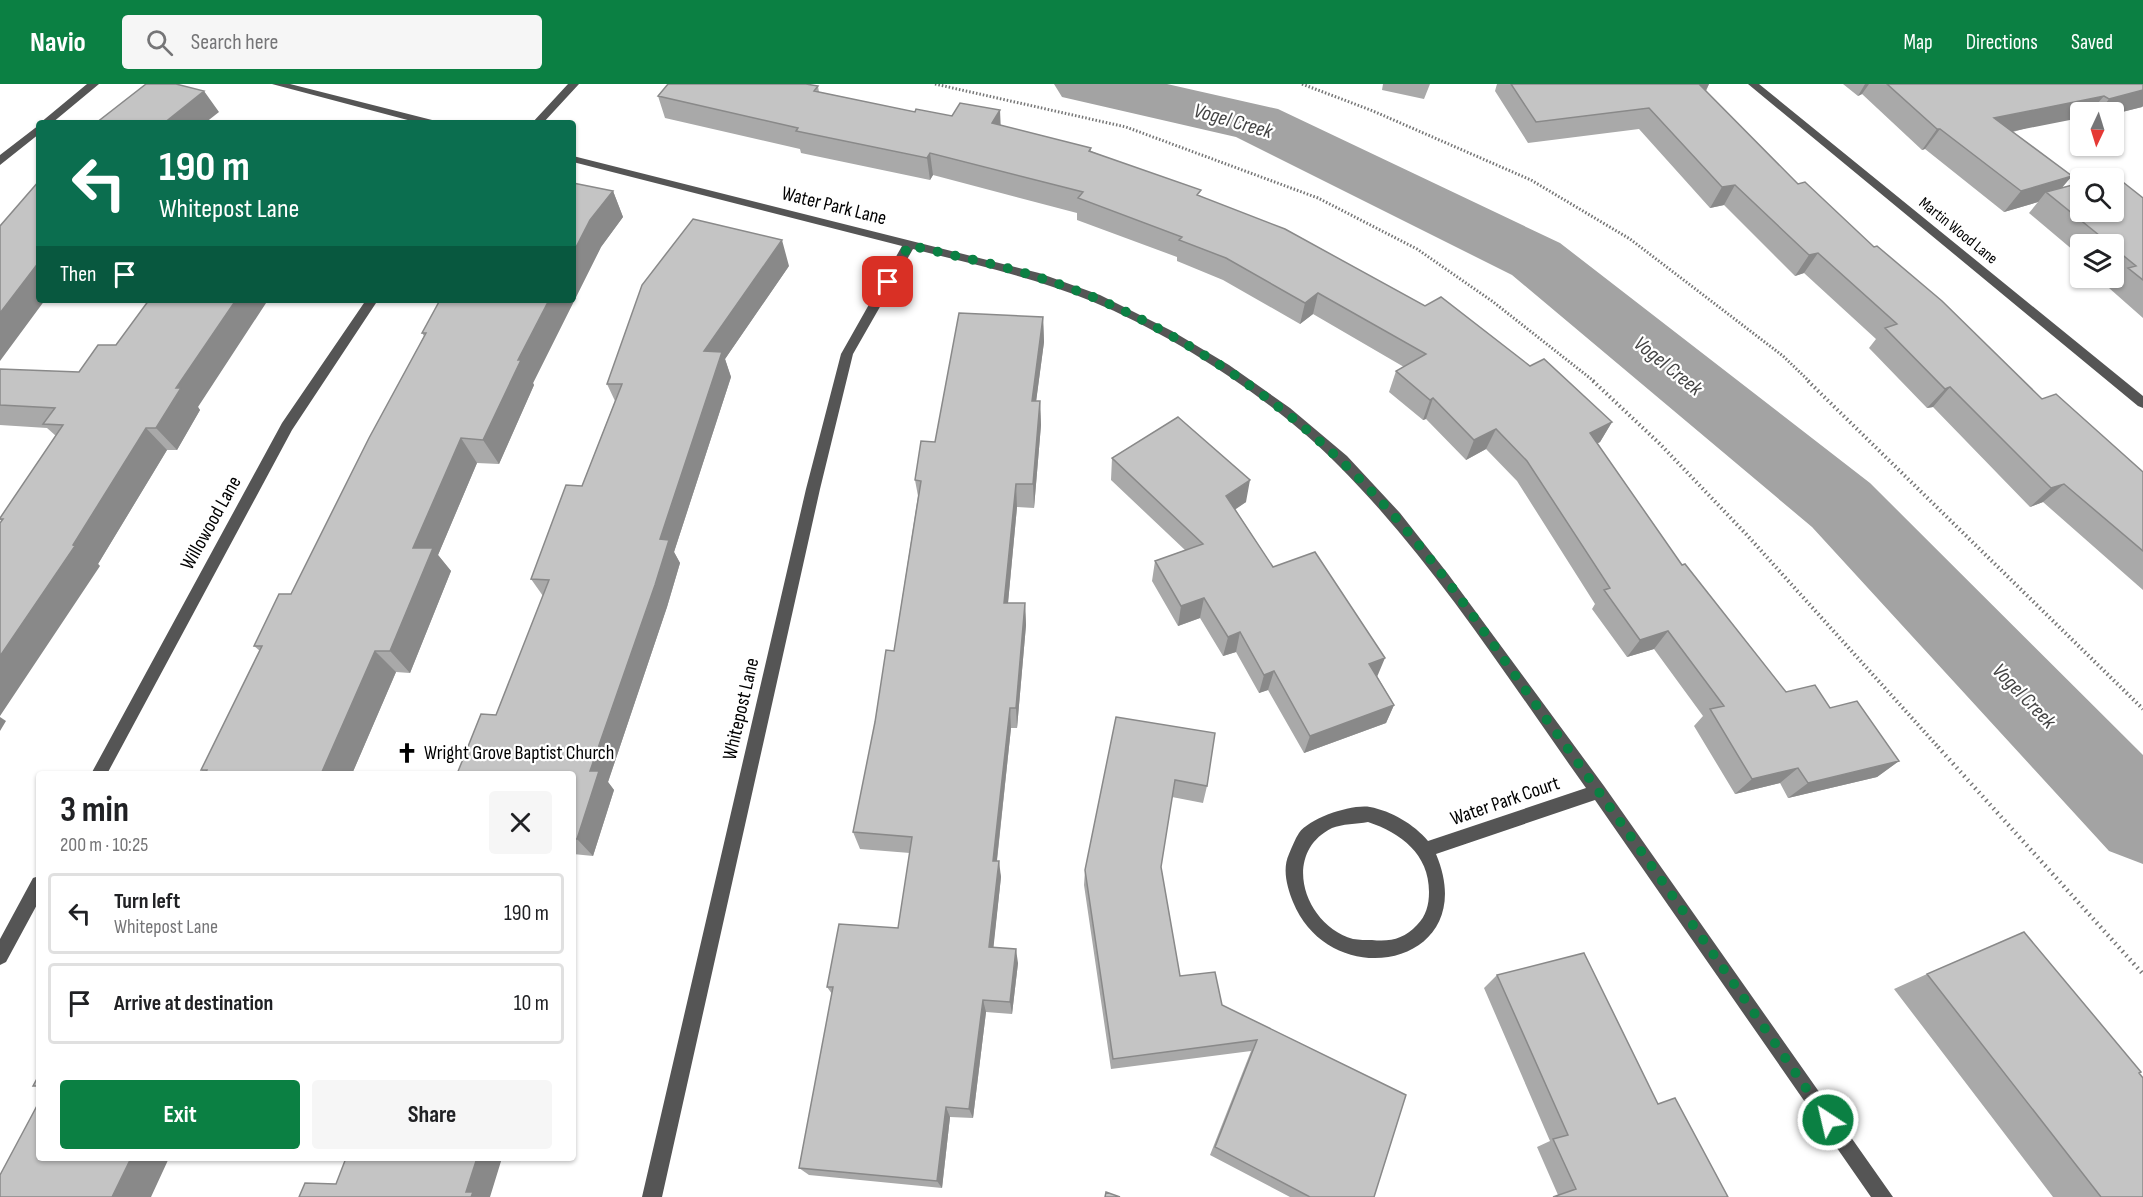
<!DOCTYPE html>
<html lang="en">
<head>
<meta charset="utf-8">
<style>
  :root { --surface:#fff; --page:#f6f6f6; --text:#202124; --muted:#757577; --line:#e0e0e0; --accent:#0b8043 }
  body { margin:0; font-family:"Sofia Sans Condensed",sans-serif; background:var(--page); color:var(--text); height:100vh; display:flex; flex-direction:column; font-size:22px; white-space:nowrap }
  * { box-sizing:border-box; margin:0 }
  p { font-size:20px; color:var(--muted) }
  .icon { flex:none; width:33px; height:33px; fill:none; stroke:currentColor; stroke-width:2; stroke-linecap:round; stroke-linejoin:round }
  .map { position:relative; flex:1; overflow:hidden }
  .details { position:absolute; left:36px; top:687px; width:540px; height:390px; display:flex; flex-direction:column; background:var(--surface); border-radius:6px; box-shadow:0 2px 4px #0004 }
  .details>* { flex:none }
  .top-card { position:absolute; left:36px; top:36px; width:540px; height:183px; border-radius:6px; box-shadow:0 2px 4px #0004; background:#0b6e4f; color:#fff; overflow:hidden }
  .needle { width:39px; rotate:184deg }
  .fabs { position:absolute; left:2070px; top:18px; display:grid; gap:12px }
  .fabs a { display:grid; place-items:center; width:54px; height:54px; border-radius:6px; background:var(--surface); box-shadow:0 2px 4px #0004; font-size:30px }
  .pin { position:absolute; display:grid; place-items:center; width:51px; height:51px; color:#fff; margin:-26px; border-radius:12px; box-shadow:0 3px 9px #0006 }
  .me { position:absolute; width:66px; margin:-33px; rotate:325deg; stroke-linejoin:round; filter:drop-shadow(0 0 4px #0008) }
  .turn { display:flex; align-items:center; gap:21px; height:126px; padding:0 24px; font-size:27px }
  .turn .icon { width:78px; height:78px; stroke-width:2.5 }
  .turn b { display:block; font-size:42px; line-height:51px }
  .then { display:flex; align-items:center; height:57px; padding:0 24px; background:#0003; gap:12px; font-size:22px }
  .round { display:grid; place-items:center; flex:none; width:63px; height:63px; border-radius:6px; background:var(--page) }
  .summary { display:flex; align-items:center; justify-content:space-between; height:102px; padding:0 24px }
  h1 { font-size:36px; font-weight:700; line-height:45px }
  .action { display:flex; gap:12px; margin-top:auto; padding:12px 24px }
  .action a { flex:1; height:69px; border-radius:6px; background:var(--accent); color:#fff; font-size:24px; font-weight:700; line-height:69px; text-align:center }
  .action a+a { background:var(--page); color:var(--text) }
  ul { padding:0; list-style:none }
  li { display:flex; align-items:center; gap:18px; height:81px; margin:0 12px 9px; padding:0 12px; border:3px solid var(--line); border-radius:6px }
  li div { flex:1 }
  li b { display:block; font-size:22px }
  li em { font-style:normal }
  header { display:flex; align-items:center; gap:36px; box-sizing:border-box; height:84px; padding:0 30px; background:var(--accent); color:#fff }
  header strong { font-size:28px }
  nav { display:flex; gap:33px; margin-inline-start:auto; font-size:21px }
  .search { width:420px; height:54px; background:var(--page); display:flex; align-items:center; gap:15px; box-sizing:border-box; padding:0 21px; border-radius:6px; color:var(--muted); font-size:22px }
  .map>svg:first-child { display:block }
</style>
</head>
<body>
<header>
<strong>Navio</strong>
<div class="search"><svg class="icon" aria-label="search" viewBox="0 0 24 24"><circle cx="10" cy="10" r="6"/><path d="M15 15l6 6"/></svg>Search here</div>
<nav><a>Map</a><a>Directions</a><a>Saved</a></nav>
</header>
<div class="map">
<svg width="2143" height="1113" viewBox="0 0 2143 1113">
  <rect width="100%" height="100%" fill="#fff"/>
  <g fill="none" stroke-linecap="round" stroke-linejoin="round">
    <!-- river -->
    <path fill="#a3a3a3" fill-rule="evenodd" d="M1054,0H1167L1278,25L1560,159L1870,399L2143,671V780L2109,767L1812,443L1512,191L1236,53L1062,13Z"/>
    <!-- path-far2 -->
    <path stroke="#777" stroke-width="3" stroke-dasharray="1.5 2" stroke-linecap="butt" d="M935,0L1126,43L1318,114L1417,165L1492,217L1595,298
      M1302,0L1373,27L1531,96L1630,155L1783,272L1810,298"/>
    <!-- path-far1 -->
    <path stroke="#777" stroke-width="4" stroke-dasharray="1.5 3" stroke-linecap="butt" d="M1593,297L1660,360L1746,450L1939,664
      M1808,297L2143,625"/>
    <!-- path -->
    <path stroke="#777" stroke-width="4.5" stroke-dasharray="1.5 4" stroke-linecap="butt" d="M1938,663L2143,890"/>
    <!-- minor -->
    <path fill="#555" fill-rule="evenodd" d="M87,0H99L52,39H40Z
      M272,0H290L436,37L437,39H419Z
      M568,0H579L543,39H532Z
      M1748,0H1759L2143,312V324L2138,322Z
      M39,41V50L0,81V71Z
      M573,72L1039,189L1100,211L1172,247L1229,281L1290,324L1347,372L1400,429L1448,490L1604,702L1893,1113H1871L1595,716L1436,770C1483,881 1332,913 1293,818C1287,803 1282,785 1289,770C1292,763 1295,755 1299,749C1310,734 1351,720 1370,723C1391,727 1414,740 1428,757L1586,704C1508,595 1433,476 1338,381C1275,317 1174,251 1091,217C1033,193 972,180 913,165L853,270L820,405L662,1113H642L806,405L841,270L902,162L573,78ZM1368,738C1401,749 1429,770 1429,808C1429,821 1426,832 1417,841C1404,855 1390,858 1372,856C1366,856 1359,856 1353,855C1305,842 1280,770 1332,744C1342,740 1357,740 1368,738Z
      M366,216H378L292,346L107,690H91L282,339Z
      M39,792V817L6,878L0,881V855L33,794Z"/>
  </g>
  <!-- wall -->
  <path fill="#a9a9a9" d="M1383,0H1430L1424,15L1382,6Z
    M1497,0H1709L1706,7L1798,100L1874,163L2042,315L2143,388V506L2043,418L2030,423L1933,323L1927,324L1869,264L1876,255L1804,189L1795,192L1724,121L1710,124L1639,45L1528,59L1495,7Z
    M1843,0H2143V22L2142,23L2114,30V28H2080L2013,48L2072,92L2061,104L2143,114V234L2109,204L2113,200L2106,194H2114V160H2080V172L2029,129L2038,118L2004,128L1925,65L1922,66L1862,10L1858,12Z
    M818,2L819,8L915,28L952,32L1000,26V41L1091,64V67L1201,112L1530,282L1612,338L1600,358L1597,360L1682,481L1786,608L1830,624L1899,677L1877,693L1788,714L1780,699L1735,710L1694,642L1703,632L1654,565L1627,573L1592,525L1595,520L1517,397L1486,365L1466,376L1426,335L1423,336L1389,308L1396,287L1404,283L1313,230L1300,240L1223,196L1177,177V173L1077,136V129L933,91L930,96L801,69L800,65L665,34L658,12Z
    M613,107L623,133L601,163L533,299L534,301L499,380L477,379L438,471L451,487L410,589L396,588L352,690H205V689L201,686L260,567L254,562L291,510L424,252L422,249Z
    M789,182L725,275L731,293L674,468L680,479L667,523L608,698L614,706L593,772L573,770V690L496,631L543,512L531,495L582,402L615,317L607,300Z
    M1043,233L1044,258L1036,317H1040L1041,341L1034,424L1017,423L1008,519H1025L1026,541L1017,644H1011L997,777L1001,793L993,864L1018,879L1012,930L986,928L973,1034L950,1033L942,1104L809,1091L799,1084L832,910L827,903L898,844L910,769L860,765L853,748L894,567L918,412L915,396L935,358Z
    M0,285L198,323L200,326L177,366H167L98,480L100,482L0,436V434L56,352L47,344L0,341Z
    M1112,374L1246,418L1235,425L1273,483L1377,592L1394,621L1386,639L1304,669L1268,606L1259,609L1236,568L1223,572L1200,534L1178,542L1152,497L1155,477L1185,466L1111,396Z
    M1116,633L1207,702L1203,719L1172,713L1161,783L1180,892L1222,921L1406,1011L1374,1113H1290L1210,1071L1251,967L1111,985L1084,801L1085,786Z
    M1927,890L2139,989L2143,1113H2053L1894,905Z
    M1497,891L1658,1020L1728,1113L1558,1111L1537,1063L1550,1057L1484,904Z"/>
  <!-- shaded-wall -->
  <path fill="#898989" d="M1697,0H1709L1701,16Z
    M1865,0H1869L1862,10L1858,12Z
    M2143,6V22L2142,23L2114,30V28H2099L2109,15Z
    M204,7L219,28L205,39H164Z
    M2104,12L2090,28H2080V34L1979,54L1994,34Z
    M1000,26L1001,48L992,39Z
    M1937,45H1940L1925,65L1922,66Z
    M930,69L933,91L930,96L927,74Z
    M2072,92L2054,113L2046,108L2038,118L2004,128L2021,107Z
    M1735,101L1724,121L1710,124L1722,103Z
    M613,107L623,133L601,163L533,299L534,301L499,380L483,356L518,276L549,216H573V169L590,136Z
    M782,156L789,182L725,275L731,293L674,468L680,479L667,523L608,698L614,706L593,772L577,755L590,687L660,455L704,267Z
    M1818,169L1804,189L1795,192L1809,171Z
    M39,178V216H45L0,277V229Z
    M1318,209L1313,230L1300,240L1305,219Z
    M236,216H268L198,323L200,326L177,366L156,344L176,304Z
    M1043,233L1044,258L1033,341L1032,317Z
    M1950,303L1933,323L1927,324L1945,305Z
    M1433,314L1426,335L1423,336L1430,316Z
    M1040,317L1041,341L1034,424L1033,400Z
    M1612,338L1600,358L1579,369L1590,349Z
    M146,344L167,366L98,480L100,482L0,632V572L73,461Z
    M1496,345L1486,365L1466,376L1474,356Z
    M461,354L477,379L438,471L451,487L410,589L390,567L413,464Z
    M1250,396L1246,418L1223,434L1226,412Z
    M1016,400L1017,423L1006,540L1004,519Z
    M2064,400L2043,418L2030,423L2051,404Z
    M1204,514L1200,534L1178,542L1181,522Z
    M1025,519L1026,541L1017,644L1016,624Z
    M1668,547L1654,565L1627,573L1640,556Z
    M1240,548L1236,568L1223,572L1228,553Z
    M375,567L396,588L352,690H321Z
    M1385,574L1377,593L1369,580Z
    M1274,587L1268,606L1259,609L1264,591Z
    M1394,621L1386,639L1304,669L1310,652Z
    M1010,624L1011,644L995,793L993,777Z
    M0,633L6,637L0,647Z
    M1899,677L1877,693L1788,714L1808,699Z
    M1798,684L1780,699L1735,710L1752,695Z
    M999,777L1001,793L992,877L989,863Z
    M1016,865L1018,879L1012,930L1010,918Z
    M983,916L986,928L973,1034L969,1025Z
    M946,1023L950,1033L942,1104L937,1097Z
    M131,1074H169L151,1113H112Z
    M477,1074H502L490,1113H471L466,1108Z"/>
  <!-- building -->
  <path fill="#c4c4c4" stroke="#898989" stroke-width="1.5" d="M146,0H176L204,7L164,39H96Z
    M668,0H806L818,2L814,7L915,28L916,25L952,32L960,19L1000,26L992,39L1091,64L1089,67L1201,106L1197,111L1285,145L1425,222L1441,213L1530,282L1544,275L1612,338L1590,349L1682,481L1685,480L1786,608L1815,601L1830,624L1857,617L1899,677L1808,699L1798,684L1752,695L1710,625L1724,622L1668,547L1640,556L1604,506L1610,504L1527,377L1496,345L1474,356L1433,314L1430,316L1396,287L1426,270L1318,209L1305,219L1226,174L1179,156L1182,153L1078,114L1083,108L930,69L927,74L796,47L798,44L658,12Z
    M1511,0H1699L1798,100L1805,98L1874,163L1877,162L1942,217L2042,315L2056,310L2143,388V467L2064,400L2051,404L1950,303L1945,305L1885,244L1897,240L1818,169L1809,171L1735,101L1722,103L1649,24L1536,38Z
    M1887,0H2143V6L2109,15L2104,12L1994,34L2072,92L2021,107L1940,45H1937Z
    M2114,91L2143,114V196L2128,184L2136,182L2114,164V160H2110L2046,108L2080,99V128H2114V94H2100Z
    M39,97V178L0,229V142Z
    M573,99L613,107L590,136L573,169Z
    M693,135L782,156L704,267L722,268L660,455L669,456L655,501L590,687H599L577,755H573V690H457L481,630L496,631L549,496L531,495L566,401L582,402L622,300H607L642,201Z
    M149,216H236L176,304H181L156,344H146L73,461L75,462L0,572V439L3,435H0V434L63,341L43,340L55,324L0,321V285L79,288L98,261H116Z
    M440,216H549L518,276H521L483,356L461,354L413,464H433L390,567H375L321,690H205L207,686H201L262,562H254L279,510H291L369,354L426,249H422Z
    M959,229L1043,233L1032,317H1040L1033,400H1016L1004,519H1025L1016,624H1010L993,777H999L989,863L1016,865L1010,918L983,916L969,1025L946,1023L937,1097L799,1084L833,903H827L839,840L898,844L912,753L853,748L875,638L886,566L894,567L921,397L915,396L921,357L935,358Z
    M1178,333L1250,396L1226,412L1273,483L1315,468L1385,574L1369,580L1394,621L1310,652L1274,587L1264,591L1240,548L1228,553L1204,514L1181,522L1155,477L1203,460L1112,374Z
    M1116,633L1215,649L1207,702L1175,696L1161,783L1180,892L1215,888L1222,921L1406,1011L1374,1113H1310L1215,1063L1257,956L1113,975L1085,786Z
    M2024,848L2141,988L2139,989L2143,994V1113H2101L1927,890Z
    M1584,869L1658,1020L1675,1014L1728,1113H1553L1576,1105L1553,1055L1568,1051L1497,891Z
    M39,991V1002H33Z
    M39,1018V1074H131L112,1113H0V1091Z
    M346,1074H477L466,1108H473L471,1113H299L305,1099L336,1100Z
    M1106,1108L1120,1113H1105Z"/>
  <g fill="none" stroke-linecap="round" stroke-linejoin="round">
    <!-- route -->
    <path stroke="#0b8043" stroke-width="10" stroke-dasharray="0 18" d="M888,198L909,161C952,172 996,179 1037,193C1083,207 1128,227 1170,251C1254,298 1330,359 1394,432C1452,497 1500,572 1552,643C1646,772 1737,904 1828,1036"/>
  </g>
  <!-- icons -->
  <defs>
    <g id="church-bare" transform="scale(1.62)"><path d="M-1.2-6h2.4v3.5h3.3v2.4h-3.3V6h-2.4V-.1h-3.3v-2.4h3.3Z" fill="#000" stroke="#fff" stroke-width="2.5" paint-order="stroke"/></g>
  </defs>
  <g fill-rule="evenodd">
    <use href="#church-bare" x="407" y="669"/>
  </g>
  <g text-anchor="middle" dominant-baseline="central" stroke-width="4.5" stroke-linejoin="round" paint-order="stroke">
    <!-- far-street labels -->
    <g font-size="16" fill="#000" stroke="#fff">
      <text transform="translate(1958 147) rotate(39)">Martin Wood Lane</text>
    </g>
    <!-- street labels -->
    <g font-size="20" fill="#000" stroke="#fff">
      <text transform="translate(834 122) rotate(14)">Water Park Lane</text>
      <text transform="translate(211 439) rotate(-61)">Willowood Lane</text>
      <text transform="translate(741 625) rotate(-77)">Whitepost Lane</text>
      <text transform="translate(1505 717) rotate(-19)">Water Park Court</text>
    </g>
    <!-- poi labels -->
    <g font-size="20" fill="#000" stroke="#fff" text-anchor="start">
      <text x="424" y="669">Wright Grove Baptist Church</text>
    </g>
    <!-- water labels -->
    <g font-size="21" font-style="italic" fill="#444" stroke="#fff">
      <text transform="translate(1233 37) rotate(16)">Vogel Creek</text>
      <text transform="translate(1668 282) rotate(39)">Vogel Creek</text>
      <text transform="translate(2024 612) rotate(46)">Vogel Creek</text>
    </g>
  </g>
</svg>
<div class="fabs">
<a><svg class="needle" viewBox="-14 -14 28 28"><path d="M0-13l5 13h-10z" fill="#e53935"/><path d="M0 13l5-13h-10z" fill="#757577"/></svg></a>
<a><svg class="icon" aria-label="search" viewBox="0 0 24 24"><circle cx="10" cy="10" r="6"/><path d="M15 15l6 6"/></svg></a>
<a><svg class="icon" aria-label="layers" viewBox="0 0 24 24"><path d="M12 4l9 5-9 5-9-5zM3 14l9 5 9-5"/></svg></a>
</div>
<div class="pin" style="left:888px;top:198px;background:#d93025"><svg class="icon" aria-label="arrive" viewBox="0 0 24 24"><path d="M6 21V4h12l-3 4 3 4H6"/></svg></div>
<svg class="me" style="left:1828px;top:1036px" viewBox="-20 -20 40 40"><circle r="17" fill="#0b8043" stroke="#fff" stroke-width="3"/><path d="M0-11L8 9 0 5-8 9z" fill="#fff"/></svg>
<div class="top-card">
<div class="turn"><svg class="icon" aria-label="left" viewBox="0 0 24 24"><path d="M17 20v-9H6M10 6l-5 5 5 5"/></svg><div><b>190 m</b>Whitepost Lane</div></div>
<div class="then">Then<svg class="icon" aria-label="arrive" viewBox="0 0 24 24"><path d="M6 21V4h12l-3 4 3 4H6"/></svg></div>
</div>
<section class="details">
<div class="summary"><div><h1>3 min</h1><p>200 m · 10:25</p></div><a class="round"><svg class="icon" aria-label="close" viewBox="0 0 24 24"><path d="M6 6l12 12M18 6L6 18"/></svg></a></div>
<ul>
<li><svg class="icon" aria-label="left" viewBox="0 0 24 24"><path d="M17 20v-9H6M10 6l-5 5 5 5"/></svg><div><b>Turn left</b><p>Whitepost Lane</p></div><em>190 m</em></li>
<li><svg class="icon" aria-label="arrive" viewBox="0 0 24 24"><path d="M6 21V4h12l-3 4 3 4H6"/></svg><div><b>Arrive at destination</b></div><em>10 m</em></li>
</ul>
<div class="action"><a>Exit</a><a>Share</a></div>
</section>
</div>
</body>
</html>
